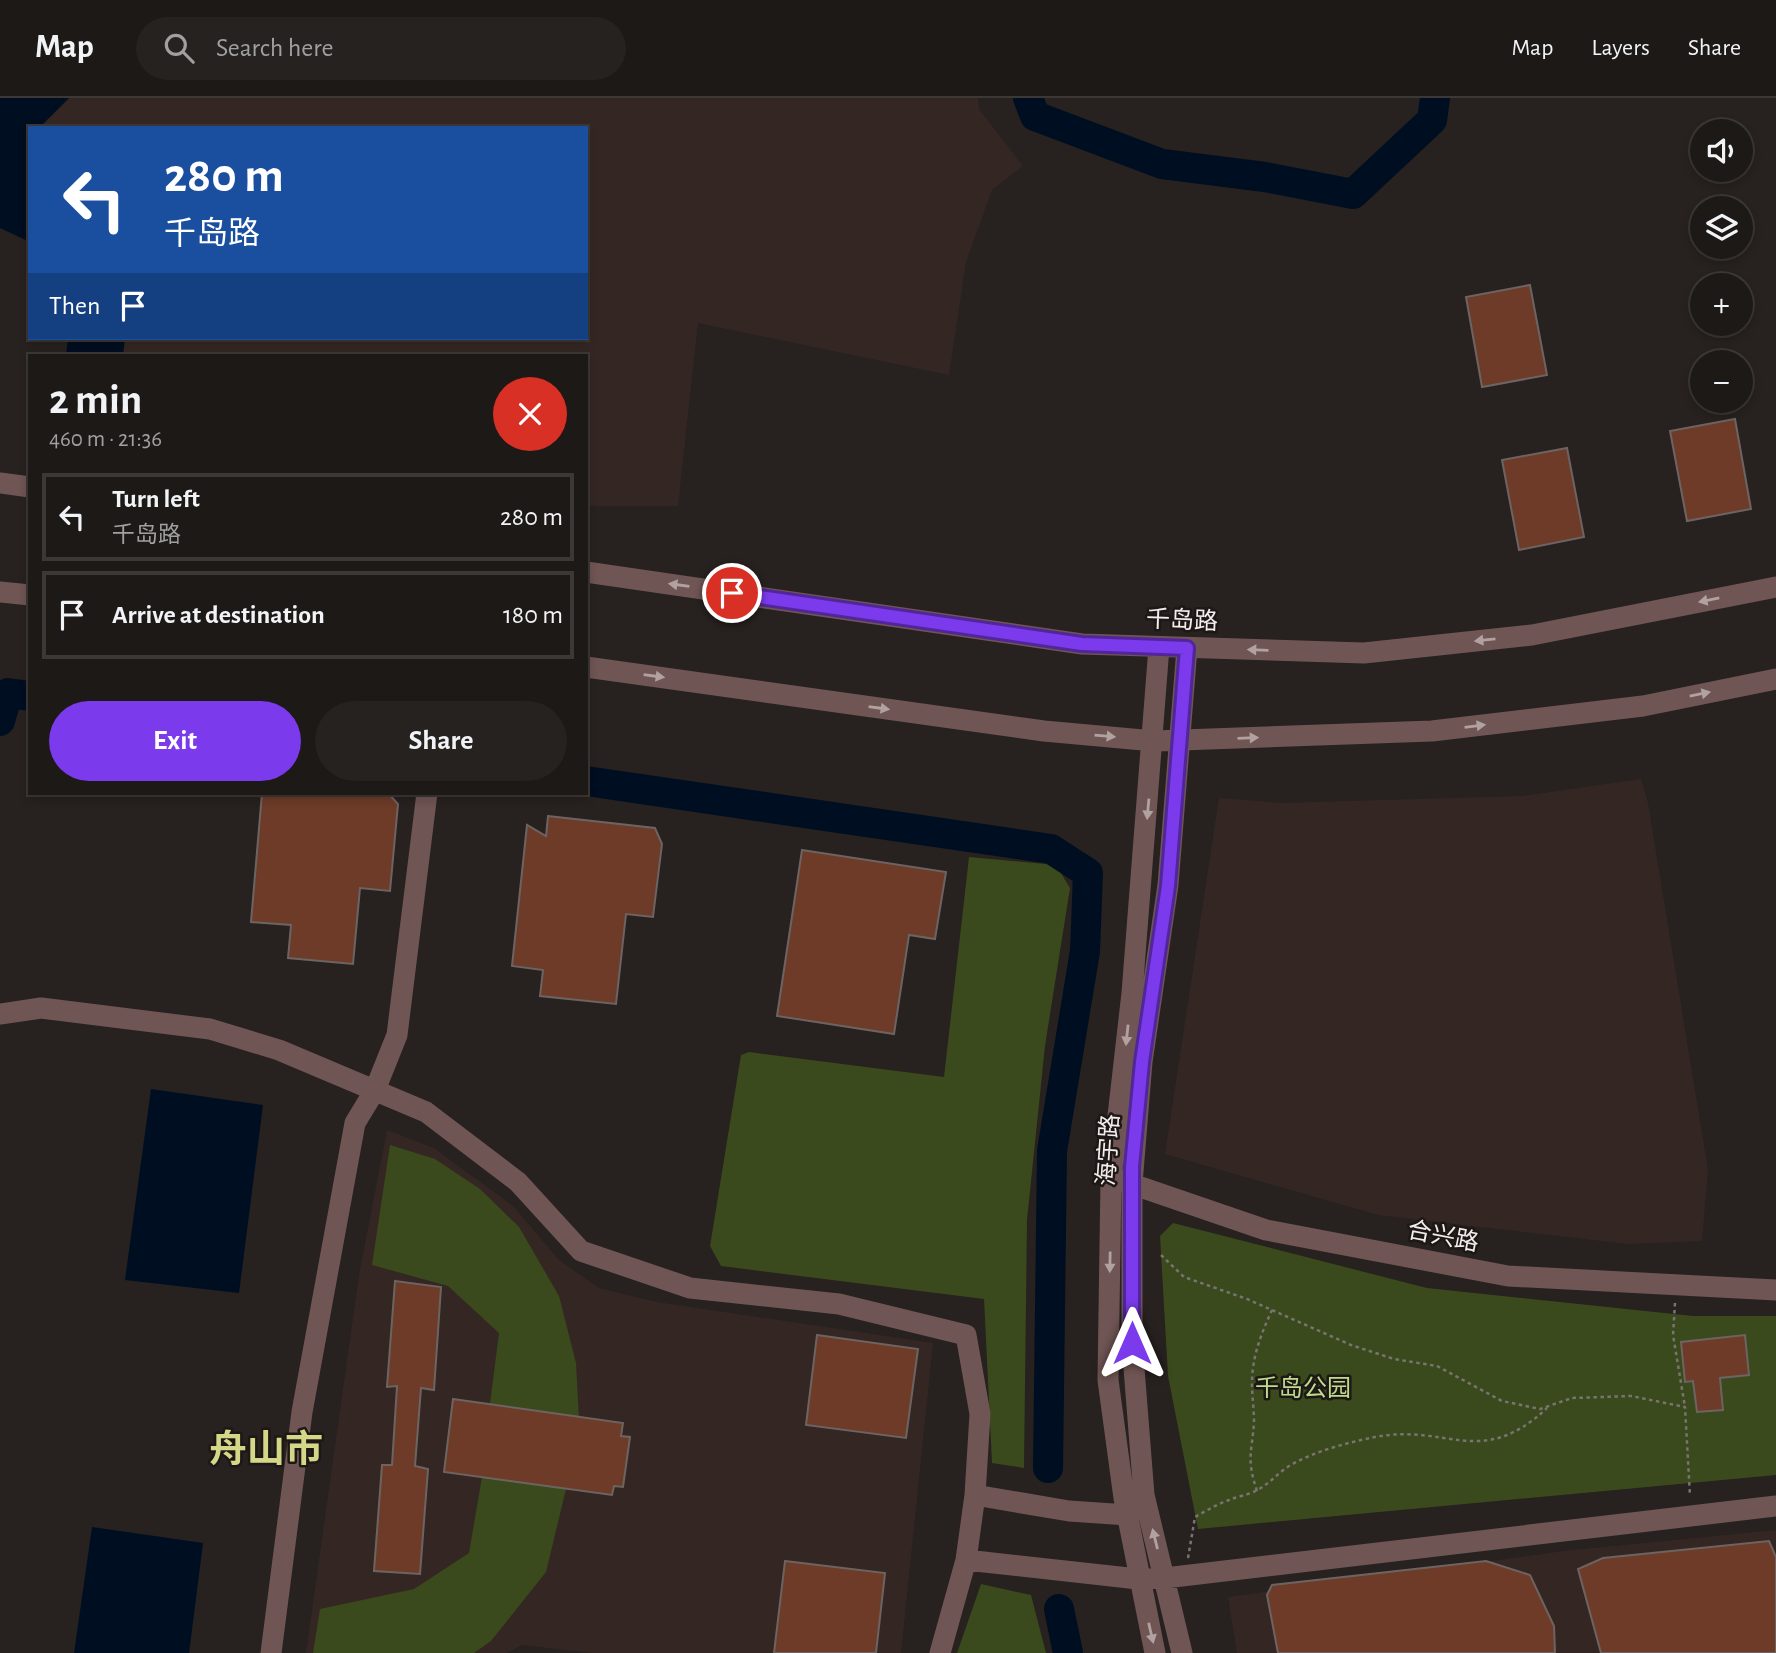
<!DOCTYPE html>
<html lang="en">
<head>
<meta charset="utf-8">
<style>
  :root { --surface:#1d1917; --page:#252220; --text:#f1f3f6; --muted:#a0a0a1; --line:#3b3836; --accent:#7c3aed }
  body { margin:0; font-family:"Alegreya Sans","Noto Sans SC",sans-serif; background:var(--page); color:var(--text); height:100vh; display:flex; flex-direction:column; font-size:26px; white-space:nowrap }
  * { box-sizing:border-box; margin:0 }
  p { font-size:23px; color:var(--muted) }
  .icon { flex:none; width:38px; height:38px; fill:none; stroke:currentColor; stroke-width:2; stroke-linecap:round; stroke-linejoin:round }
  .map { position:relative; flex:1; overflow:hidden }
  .drawer { position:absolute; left:28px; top:256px; width:560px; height:441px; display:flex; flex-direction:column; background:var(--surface); border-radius:0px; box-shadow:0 4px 10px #0003,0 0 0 2px var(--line) }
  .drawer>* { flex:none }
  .hud { position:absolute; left:28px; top:28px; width:560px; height:214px; border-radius:0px; box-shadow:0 4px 10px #0003,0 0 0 2px var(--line); background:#1a4fa0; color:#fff; overflow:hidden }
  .buttons { position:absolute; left:1690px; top:21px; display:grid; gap:14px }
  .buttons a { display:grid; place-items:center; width:63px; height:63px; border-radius:50%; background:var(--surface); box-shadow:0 4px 10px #0003,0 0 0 2px var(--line); font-size:35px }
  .pin { position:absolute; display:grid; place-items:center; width:60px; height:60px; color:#fff; margin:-30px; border:4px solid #fff; border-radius:50%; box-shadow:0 2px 7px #0007 }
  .me { position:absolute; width:77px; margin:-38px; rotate:0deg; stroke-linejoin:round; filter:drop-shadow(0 0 5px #0008) }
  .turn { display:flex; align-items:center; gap:24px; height:147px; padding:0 21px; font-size:32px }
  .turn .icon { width:91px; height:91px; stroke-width:2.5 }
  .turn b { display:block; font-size:49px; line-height:60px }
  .then { display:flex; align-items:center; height:66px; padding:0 21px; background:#0003; gap:14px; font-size:26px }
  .round { display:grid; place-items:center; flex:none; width:74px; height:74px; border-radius:37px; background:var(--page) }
  .headline { display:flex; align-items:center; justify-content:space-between; height:119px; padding:0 21px }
  h1 { font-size:42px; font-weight:600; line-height:52px }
  .action { display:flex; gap:14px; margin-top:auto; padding:14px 21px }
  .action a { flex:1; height:80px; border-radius:42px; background:var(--accent); color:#fff; font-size:28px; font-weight:600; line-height:80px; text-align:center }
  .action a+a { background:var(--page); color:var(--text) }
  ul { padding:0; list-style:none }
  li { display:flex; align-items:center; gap:21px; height:88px; margin:0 14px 10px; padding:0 7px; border:4px solid var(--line); border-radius:0px }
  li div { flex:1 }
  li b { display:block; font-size:26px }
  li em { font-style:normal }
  header { display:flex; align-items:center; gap:42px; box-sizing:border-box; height:98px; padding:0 35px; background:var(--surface); border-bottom:2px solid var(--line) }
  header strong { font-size:33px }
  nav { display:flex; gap:38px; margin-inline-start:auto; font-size:24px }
  .search { width:490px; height:63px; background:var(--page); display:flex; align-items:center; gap:18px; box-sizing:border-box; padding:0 24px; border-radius:38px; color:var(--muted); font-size:26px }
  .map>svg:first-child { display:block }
</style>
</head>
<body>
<header>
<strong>Map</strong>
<div class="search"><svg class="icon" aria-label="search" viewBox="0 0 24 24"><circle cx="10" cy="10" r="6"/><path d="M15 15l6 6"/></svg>Search here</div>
<nav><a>Map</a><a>Layers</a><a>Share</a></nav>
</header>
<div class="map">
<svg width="1776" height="1555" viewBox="0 0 1776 1555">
  <rect width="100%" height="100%" fill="#27211f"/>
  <!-- built -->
  <path fill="#342723" d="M70,0H978L979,11L1023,68L992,92L966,164L949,277L698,225L678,408H599L586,407V257H123L125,240H586V30H39Z
    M1641,681L1648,705L1708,1072L1702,1143L1628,1146L1378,1117L1165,1056L1219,700L1282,705L1522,698Z
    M387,1032L434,1050L513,1108L559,1162L599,1190L657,1204L933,1245L901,1555H593L522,1547L507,1555H306L359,1177Z
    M1776,1432V1555H1237L1228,1499L1564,1453Z"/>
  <!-- green -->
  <path fill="#3a4a1c" d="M969,759L1056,767L1070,790L1045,948L1027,1122L1024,1370L992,1365L984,1201L721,1168L710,1148L741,957L749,954L944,979Z
    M390,1047L435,1061L480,1091L519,1129L559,1198L576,1265L579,1321L490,1306L499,1235L448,1188L372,1167Z
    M1173,1125L1427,1190L1693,1218H1776V1377L1198,1431L1168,1278L1160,1138Z
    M482,1379L566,1391L546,1474L491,1543L474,1555H313L320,1511L414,1491L469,1455Z
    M981,1486L1031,1497L1046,1555H957Z"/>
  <!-- water -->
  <path fill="#000e21" d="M0,0H69L39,30H30V144L0,130Z
    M68,240H125L123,257H66Z
    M151,991L263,1007L239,1195L125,1182Z
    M92,1429L203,1445L189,1555H74Z"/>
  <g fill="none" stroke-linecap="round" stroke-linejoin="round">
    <!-- river -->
    <path stroke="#000e21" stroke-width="30" d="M1028,0L1035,18L1162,66L1265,79L1353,96L1432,22L1435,0
      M0,623L8,595L30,598
      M586,683L1051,751L1088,775L1085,853L1052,1053L1048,1370
      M1059,1511L1068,1555"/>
  </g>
  <!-- building -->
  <path fill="#6e3b28" stroke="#6c6462" stroke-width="2" d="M1530,187L1547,277L1482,289L1466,199Z
    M1735,321L1751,411L1687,423L1670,333Z
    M1567,350L1584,439L1519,452L1502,362Z
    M262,695H388L398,706L390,793L360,790L353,866L288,860L291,827L251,824Z
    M548,718L655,730L662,746L653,819L626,816L616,906L540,898L543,872L512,868L527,727L546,738Z
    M802,752L946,774L935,841L909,837L894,936L777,918Z
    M395,1183L441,1189L434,1292L421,1290L415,1368L428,1371L420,1476L374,1473L382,1367H392L397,1288L387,1289Z
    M817,1237L918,1251L906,1340L806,1327Z
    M1745,1237L1749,1277L1720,1280L1723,1312L1697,1314L1693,1283L1685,1284L1681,1244Z
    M453,1301L623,1325L621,1338L630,1339L623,1389L614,1388L612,1397L444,1374Z
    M1769,1443L1776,1459V1555H1601L1578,1471L1603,1460Z
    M785,1463L885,1475L876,1555H774Z
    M1486,1463L1530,1477L1554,1528L1555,1555H1278L1267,1497L1272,1487Z"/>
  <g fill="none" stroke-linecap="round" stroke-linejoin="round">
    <!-- path -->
    <path stroke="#797371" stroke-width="2.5" stroke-dasharray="3.5 3.5" stroke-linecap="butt" d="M1161,1157L1184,1179L1247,1201L1351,1247L1394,1261L1437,1268L1502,1303L1540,1311L1572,1300L1631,1298L1685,1309L1690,1398
      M1675,1205L1673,1237L1685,1309
      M1257,1393C1246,1360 1252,1355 1254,1324C1254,1311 1252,1298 1252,1285C1252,1259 1261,1236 1272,1212
      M1188,1460L1195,1419C1206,1413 1217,1406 1229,1402C1238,1398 1250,1397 1259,1391C1270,1385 1278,1375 1289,1368C1315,1353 1346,1345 1375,1339C1447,1325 1481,1372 1547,1310"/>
    <!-- minor -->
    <path stroke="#6f5554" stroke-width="21" d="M0,385L30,389
      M586,474L1082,546L1364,555L1532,537L1776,489
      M0,494L30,497
      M586,569L1044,633L1154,643L1432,633L1643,608L1776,581
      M0,916L41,910L210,931L279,952L426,1014L518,1084L581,1153L690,1190L839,1206L966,1237L980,1316L975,1397L1069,1413L1128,1417
      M1120,1082L1266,1132L1508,1178L1776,1192
      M966,1462L1138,1481L1165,1480L1776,1408
      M271,1555L302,1314L355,1025L375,992L397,937L427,695
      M940,1555L966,1462L975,1397
      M1155,1555L1124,1400L1108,1282L1111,1079L1132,895L1159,549
      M1182,1555L1144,1397L1132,1245V1086L1142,964L1168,787L1187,550"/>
  </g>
  <!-- one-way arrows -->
  <defs><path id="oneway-solid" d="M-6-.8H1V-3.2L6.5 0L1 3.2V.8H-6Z" transform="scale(1.75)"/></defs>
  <g fill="#b1a2a0">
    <use href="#oneway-solid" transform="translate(679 487) rotate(-172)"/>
    <use href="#oneway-solid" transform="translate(1709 502) rotate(169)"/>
    <use href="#oneway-solid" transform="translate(1485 542) rotate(174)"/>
    <use href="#oneway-solid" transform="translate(1258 552) rotate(-178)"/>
    <use href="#oneway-solid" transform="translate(654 578) rotate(8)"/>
    <use href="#oneway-solid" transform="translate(1700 596) rotate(-11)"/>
    <use href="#oneway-solid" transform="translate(879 610) rotate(8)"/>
    <use href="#oneway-solid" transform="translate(1475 628) rotate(-7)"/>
    <use href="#oneway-solid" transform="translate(1105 638) rotate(5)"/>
    <use href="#oneway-solid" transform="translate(1248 640) rotate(-2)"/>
    <use href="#oneway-solid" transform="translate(1148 711) rotate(95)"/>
    <use href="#oneway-solid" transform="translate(1127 937) rotate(96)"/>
    <use href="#oneway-solid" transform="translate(1110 1164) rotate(91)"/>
    <use href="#oneway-solid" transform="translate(1155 1441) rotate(-104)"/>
    <use href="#oneway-solid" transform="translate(1151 1535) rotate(77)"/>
  </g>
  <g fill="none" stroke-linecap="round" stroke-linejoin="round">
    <!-- route casing -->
    <g stroke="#51269a" stroke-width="18">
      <path id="route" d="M732,495L1082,546L1187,550L1168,788L1142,964L1132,1069V1245"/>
    </g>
    <!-- route -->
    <use href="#route" stroke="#7c3aed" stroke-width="12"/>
  </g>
  <g text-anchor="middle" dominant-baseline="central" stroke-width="5" stroke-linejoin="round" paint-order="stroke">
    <!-- street labels -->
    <g font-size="24" fill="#f3eeed" stroke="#1d1815">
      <text transform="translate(1182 523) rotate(2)">千岛路</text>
      <text transform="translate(1109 1052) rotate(-86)">海宇路</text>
      <text transform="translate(1443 1139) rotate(11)">合兴路</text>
    </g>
    <!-- park labels -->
    <g font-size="24" fill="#bedc8d" stroke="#1d1815">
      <text x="1303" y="1291">千岛公园</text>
    </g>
    <!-- town labels -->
    <g font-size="38" font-weight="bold" fill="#d4d688" stroke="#1d1815">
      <text x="266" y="1353">舟山市</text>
    </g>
  </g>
</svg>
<div class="buttons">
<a><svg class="icon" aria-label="sound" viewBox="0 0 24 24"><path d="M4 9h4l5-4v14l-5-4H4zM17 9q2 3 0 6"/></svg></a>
<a><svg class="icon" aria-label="layers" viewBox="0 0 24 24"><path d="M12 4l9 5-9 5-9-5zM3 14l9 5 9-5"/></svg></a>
<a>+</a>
<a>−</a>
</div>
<div class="pin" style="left:732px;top:495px;background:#d93025"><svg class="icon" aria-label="arrive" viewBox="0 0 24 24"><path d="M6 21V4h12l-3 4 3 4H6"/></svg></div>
<svg class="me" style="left:1132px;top:1245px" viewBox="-20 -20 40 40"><path d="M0-17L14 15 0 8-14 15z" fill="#7c3aed" stroke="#fff" stroke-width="4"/></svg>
<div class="hud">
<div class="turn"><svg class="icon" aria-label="left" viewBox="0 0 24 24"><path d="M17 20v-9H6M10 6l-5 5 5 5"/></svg><div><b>280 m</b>千岛路</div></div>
<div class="then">Then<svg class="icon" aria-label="arrive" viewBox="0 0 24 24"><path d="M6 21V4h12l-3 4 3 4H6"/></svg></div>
</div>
<section class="drawer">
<div class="headline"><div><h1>2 min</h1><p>460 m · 21:36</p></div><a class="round" style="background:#d93025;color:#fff"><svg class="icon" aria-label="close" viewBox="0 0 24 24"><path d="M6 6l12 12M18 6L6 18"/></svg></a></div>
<ul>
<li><svg class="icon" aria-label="left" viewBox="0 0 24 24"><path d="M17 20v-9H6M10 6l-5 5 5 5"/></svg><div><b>Turn left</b><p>千岛路</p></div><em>280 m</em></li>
<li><svg class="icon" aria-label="arrive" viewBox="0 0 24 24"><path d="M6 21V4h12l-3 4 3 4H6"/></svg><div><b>Arrive at destination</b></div><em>180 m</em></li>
</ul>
<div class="action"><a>Exit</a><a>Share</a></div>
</section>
</div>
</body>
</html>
